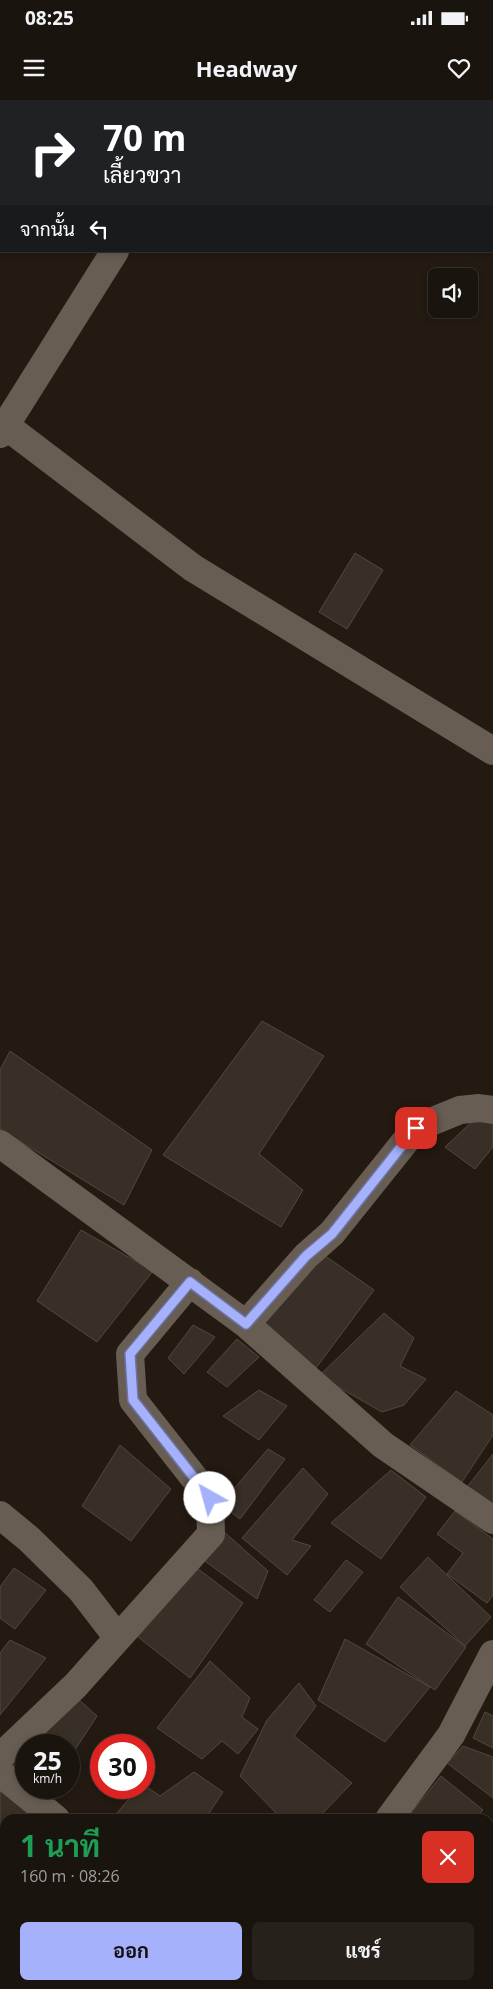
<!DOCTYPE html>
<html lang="th">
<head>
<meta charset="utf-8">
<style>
  :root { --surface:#1a140e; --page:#27211c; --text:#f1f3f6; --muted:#9f9e9e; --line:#38332e; --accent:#a6b1fc }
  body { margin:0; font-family:"Open Sans",Sarabun,sans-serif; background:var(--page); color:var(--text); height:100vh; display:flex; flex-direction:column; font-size:19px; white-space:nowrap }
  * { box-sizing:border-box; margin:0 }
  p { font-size:16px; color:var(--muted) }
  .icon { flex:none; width:28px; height:28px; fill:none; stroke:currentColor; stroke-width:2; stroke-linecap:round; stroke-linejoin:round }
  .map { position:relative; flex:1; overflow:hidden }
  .drawer { position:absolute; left:0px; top:1714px; width:494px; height:176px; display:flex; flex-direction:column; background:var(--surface); border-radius:15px 15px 0 0; box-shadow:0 2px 8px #0003,0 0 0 1px var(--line) }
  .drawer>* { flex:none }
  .hud { position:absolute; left:0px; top:0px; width:494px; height:152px; box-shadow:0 2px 8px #0003,0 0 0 1px var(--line); background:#202124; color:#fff; overflow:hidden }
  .fabs { position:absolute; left:428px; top:168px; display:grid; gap:10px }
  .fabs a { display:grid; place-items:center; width:50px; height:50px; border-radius:8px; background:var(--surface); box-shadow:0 2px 8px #0003,0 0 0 1px var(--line); font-size:25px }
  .speed { position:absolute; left:15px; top:1634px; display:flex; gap:10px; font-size:25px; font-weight:700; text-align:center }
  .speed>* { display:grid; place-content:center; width:65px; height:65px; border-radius:50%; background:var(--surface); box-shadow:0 2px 8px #0003,0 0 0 1px var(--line); line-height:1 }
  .speed small { font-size:12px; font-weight:400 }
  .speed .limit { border:8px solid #d22; background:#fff; color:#111 }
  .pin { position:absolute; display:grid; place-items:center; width:42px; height:42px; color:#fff; margin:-21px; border-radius:10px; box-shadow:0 2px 8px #0006 }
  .me { position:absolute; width:55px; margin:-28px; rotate:322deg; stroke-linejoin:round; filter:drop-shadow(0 0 4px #0008) }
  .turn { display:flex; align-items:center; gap:18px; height:105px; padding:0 20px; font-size:22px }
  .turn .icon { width:65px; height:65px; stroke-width:2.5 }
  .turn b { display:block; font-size:35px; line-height:42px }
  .then { display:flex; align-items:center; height:48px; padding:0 20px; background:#0003; gap:10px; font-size:19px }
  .round { display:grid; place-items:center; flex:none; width:52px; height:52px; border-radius:8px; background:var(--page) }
  .overview { display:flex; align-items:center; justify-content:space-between; height:85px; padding:0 20px }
  h1 { font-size:30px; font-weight:700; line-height:38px; color:#1e9e55 }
  .action { display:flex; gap:10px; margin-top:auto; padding:10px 20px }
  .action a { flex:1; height:58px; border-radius:8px; background:var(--accent); color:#111; font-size:20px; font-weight:700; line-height:58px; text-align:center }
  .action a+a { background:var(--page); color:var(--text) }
  .status { display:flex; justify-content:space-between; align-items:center; height:35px; padding:0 25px; background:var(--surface); direction:ltr }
  .status svg { height:14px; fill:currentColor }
  header { display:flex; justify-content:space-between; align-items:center; height:65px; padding:0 20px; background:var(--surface); font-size:22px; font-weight:700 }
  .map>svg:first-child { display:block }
</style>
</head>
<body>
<div class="status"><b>08:25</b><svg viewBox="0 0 49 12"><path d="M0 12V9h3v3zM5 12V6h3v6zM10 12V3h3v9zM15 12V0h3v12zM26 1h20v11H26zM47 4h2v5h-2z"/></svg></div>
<header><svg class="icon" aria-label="menu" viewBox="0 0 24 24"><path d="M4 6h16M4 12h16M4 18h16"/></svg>Headway<svg class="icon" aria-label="heart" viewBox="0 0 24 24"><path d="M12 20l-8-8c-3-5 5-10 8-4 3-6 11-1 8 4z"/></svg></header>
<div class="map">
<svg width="493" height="1889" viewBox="0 0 493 1889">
  <rect width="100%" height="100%" fill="#231a12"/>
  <!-- building -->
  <path fill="#382f26" stroke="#52483e" d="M355,453L383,470L347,529L319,512Z
    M262,921L324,956L259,1054L303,1090L281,1127L163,1055Z
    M10,951L152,1050L124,1105L0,1029V970Z
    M479,1015L493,1022V1047L475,1069L445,1047Z
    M81,1130L153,1171L97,1242L37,1201Z
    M321,1153L374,1190L316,1268L256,1223Z
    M384,1213L414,1238L400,1266L426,1279L404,1305L382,1312L319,1276Z
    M193,1225L215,1237L184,1274L168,1258Z
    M237,1239L259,1257L227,1287L207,1272Z
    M259,1290L287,1306L259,1340L223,1316Z
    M456,1291L493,1315V1335L462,1382L410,1345Z
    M120,1345L171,1389L131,1441L82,1406Z
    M268,1349L285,1359L240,1419L221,1404Z
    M493,1354V1405L467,1387Z
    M303,1368L328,1394L292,1440L311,1446L287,1475L242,1438Z
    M391,1370L426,1397L381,1459L331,1423Z
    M455,1411L493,1439V1495L487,1503L447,1474L463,1453L437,1434Z
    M222,1430L268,1471L257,1499L202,1459Z
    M428,1457L491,1517L465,1546L400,1487Z
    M346,1460L363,1472L330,1512L314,1500Z
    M193,1465L243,1503L190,1578L133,1533Z
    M14,1468L46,1490L15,1529L0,1518V1487Z
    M398,1497L466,1547L435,1590L366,1544Z
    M345,1539L430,1587L385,1642L318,1600Z
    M10,1540L46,1558L0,1615V1553Z
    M210,1561L250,1598L242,1617L258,1629L238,1654L222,1641L202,1659L157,1628Z
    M299,1583L316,1606L294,1636L352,1683L317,1719H282L240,1676L267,1620Z
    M77,1598L97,1616L69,1659V1645H33Z
    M485,1612L493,1616V1648L473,1638Z
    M463,1646L493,1657V1698L447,1663Z
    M26,1652V1673L13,1666Z
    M194,1672L223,1692L205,1719H112L138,1688H144V1685L160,1696Z
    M441,1676L483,1710L475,1719H406Z
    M0,1691L32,1715L30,1719H5V1749L0,1755Z
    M5,1768V1816L0,1812V1774Z
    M0,1824L5,1828V1855L0,1861Z
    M489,1859L493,1862V1889H450L452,1885H489Z
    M120,1885H202L199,1889H125Z
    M285,1885H309L313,1889H286L284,1887Z
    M363,1885H434L431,1889H369Z"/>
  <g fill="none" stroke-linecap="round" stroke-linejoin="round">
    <!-- path -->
    <path stroke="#746c65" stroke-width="3" stroke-dasharray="1 4" stroke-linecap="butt" d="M0,15H1"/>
    <!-- minor -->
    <path stroke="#675d53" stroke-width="28" d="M228,1L229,0
      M6,326L193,468L493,651
      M0,334L115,151
      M0,1044L246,1224L383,1345L493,1420
      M246,1224L306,1156L332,1133L416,1028L460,1010L479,1008L493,1010
      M0,1415L29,1439L81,1490L118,1538
      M0,1657L75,1586L211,1434L210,1398L133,1300L130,1254L190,1182
      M0,1673L56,1719
      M389,1719L451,1635L493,1554
      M259,1885L263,1889
      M330,1885L336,1889"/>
  </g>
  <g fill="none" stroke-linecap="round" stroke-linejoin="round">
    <!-- route casing -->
    <g stroke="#6c73a4" stroke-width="12">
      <path id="route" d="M210,1398L133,1300L130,1254L190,1182L246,1224L306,1156L332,1134L416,1028"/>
    </g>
    <!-- route -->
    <use href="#route" stroke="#a6b1fc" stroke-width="9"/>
  </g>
</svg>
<div class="fabs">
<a><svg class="icon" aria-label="sound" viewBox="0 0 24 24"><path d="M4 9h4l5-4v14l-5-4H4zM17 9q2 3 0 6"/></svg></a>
</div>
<div class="speed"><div>25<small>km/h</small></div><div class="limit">30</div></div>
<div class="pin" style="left:416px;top:1028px;background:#d93025"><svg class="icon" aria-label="arrive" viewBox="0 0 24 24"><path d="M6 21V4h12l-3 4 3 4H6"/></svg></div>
<svg class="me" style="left:210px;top:1398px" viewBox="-20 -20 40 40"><circle r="19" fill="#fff"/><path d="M0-13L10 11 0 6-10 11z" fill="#a6b1fc"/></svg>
<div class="hud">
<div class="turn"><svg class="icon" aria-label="right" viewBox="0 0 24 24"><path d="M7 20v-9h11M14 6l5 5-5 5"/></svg><div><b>70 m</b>เลี้ยวขวา</div></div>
<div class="then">จากนั้น<svg class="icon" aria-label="left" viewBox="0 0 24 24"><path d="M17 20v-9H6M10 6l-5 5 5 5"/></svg></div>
</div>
<section class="drawer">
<div class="overview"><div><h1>1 นาที</h1><p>160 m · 08:26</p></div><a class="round" style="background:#d93025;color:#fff"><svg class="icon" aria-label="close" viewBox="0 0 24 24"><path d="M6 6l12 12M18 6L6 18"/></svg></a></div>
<div class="action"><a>ออก</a><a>แชร์</a></div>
</section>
</div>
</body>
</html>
